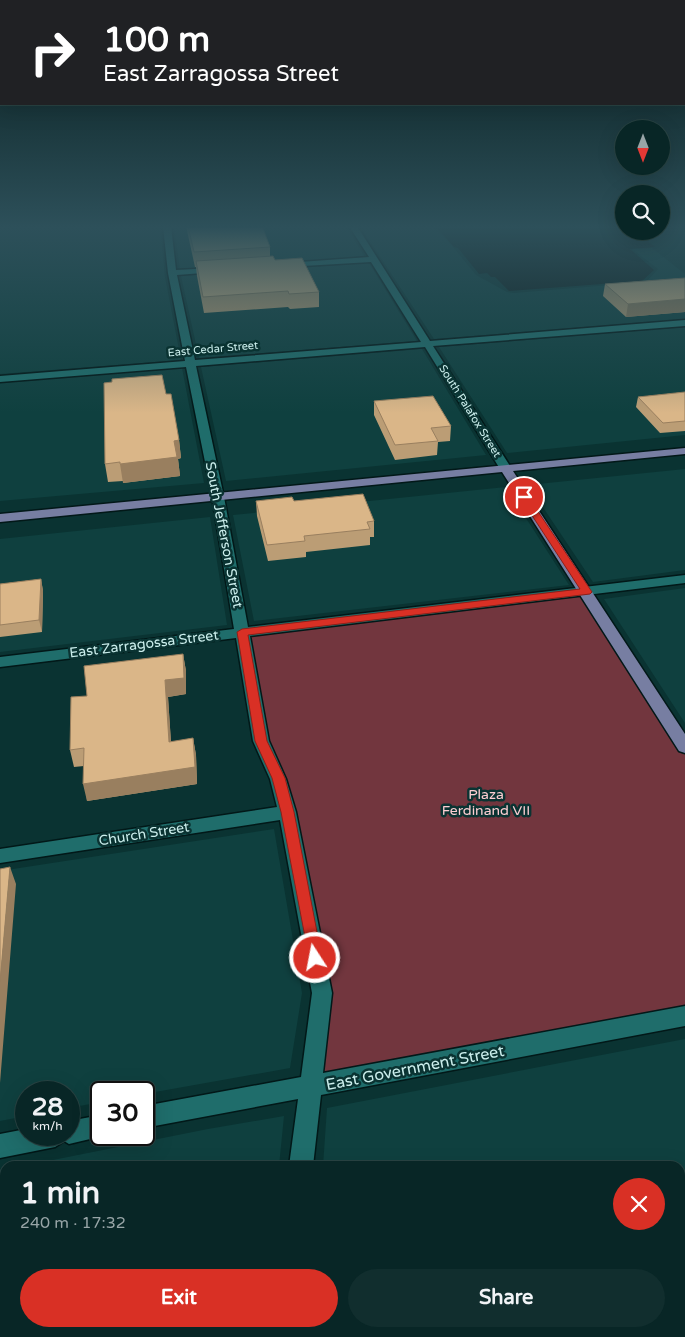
<!DOCTYPE html>
<html lang="en">
<head>
<meta charset="utf-8">
<style>
  :root { --surface:#082626; --page:#112e2e; --text:#f1f3f6; --muted:#98a5a7; --line:#294343; --accent:#d93025 }
  body { margin:0; font-family:"Varela Round",sans-serif; background:var(--page); color:var(--text); height:100vh; display:flex; flex-direction:column; font-size:19px; white-space:nowrap }
  * { box-sizing:border-box; margin:0 }
  p { font-size:16px; color:var(--muted) }
  .icon { flex:none; width:28px; height:28px; fill:none; stroke:currentColor; stroke-width:2; stroke-linecap:round; stroke-linejoin:round }
  .map { position:relative; flex:1; overflow:hidden }
  .side { position:absolute; left:0px; top:1161px; width:685px; height:176px; display:flex; flex-direction:column; background:var(--surface); border-radius:15px 15px 0 0; box-shadow:0 5px 20px #0002,0 0 0 1px var(--line) }
  .side>* { flex:none }
  .top-card { position:absolute; left:0px; top:0px; width:685px; height:105px; box-shadow:0 5px 20px #0002,0 0 0 1px var(--line); background:#202124; color:#fff; overflow:hidden }
  .needle { width:32px; rotate:180deg }
  .buttons { position:absolute; left:615px; top:120px; display:grid; gap:10px }
  .buttons a { display:grid; place-items:center; width:55px; height:55px; border-radius:50%; background:var(--surface); box-shadow:0 5px 20px #0002,0 0 0 1px var(--line); font-size:25px }
  .speed { position:absolute; left:15px; top:1081px; display:flex; gap:10px; font-size:25px; font-weight:700; text-align:center }
  .speed>* { display:grid; place-content:center; width:65px; height:65px; border-radius:50%; background:var(--surface); box-shadow:0 5px 20px #0002,0 0 0 1px var(--line); line-height:1 }
  .speed small { font-size:12px; font-weight:400 }
  .speed .limit { border:2px solid #111; border-radius:8px; background:#fff; color:#111 }
  .pin { position:absolute; display:grid; place-items:center; width:42px; height:42px; color:#fff; margin:-21px; border:2px solid #fff; border-radius:50%; box-shadow:0 1px 5px #0007 }
  .me { position:absolute; width:55px; margin:-28px; rotate:349deg; stroke-linejoin:round; filter:drop-shadow(0 0 4px #0008) }
  .turn { display:flex; align-items:center; gap:18px; height:105px; padding:0 20px; font-size:22px }
  .turn .icon { width:65px; height:65px; stroke-width:2.5 }
  .turn b { display:block; font-size:35px; line-height:42px }
  .round { display:grid; place-items:center; flex:none; width:52px; height:52px; border-radius:26px; background:var(--page) }
  .summary { display:flex; align-items:center; justify-content:space-between; height:85px; padding:0 20px }
  h1 { font-size:30px; font-weight:700; line-height:38px }
  .cta { display:flex; gap:10px; margin-top:auto; padding:10px 20px }
  .cta a { flex:1; height:58px; border-radius:30px; background:var(--accent); color:#fff; font-size:20px; font-weight:700; line-height:58px; text-align:center }
  .cta a+a { background:var(--page); color:var(--text) }
  .map>svg:first-child { display:block }
</style>
</head>
<body>
<div class="map">
<svg width="685" height="1337" viewBox="0 0 685 1337">
  <rect width="100%" height="100%" fill="#0a3332"/>
  <!-- built -->
  <path fill="#0f403f" d="M0,226H160L165,277L181,360L0,374Z
    M174,226H346L365,257L180,270Z
    M360,226H433L449,242L476,275L507,292L514,293L646,282L658,269L632,249L652,248L685,274V319L434,339Z
    M369,263L417,341L199,358L181,276Z
    M685,327V435L507,453L439,347Z
    M422,349L486,455L226,481L201,367Z
    M182,368L204,483L0,501V383Z
    M685,469V570L593,582L528,485Z
    M506,487L569,585L254,621L233,515Z
    M210,517L227,625L0,652V539Z
    M685,588V723L604,599Z
    M274,829L302,993L290,1068L144,1094L101,1092V1102L69,1108V1092H26V1116L0,1121V871Z
    M685,1039V1337H340V1333L680,1332V1166H323L327,1108Z
    M284,1116L279,1166H23L208,1129Z
    M5,1170V1332H289L290,1337H0V1171Z"/>
  <!-- green -->
  <path fill="#72363e" d="M586,592L685,747V1016L309,1088L322,993L287,813L261,741L242,632Z"/>
  <!-- water -->
  <path fill="#0b1919" d="M435,226H624V231H635L655,247L630,249L654,270L642,281L509,291L495,277H491L487,273L479,274L458,248L454,247Z"/>
  <g fill="none" stroke-linecap="round" stroke-linejoin="round">
    <!-- minor casing -->
    <g stroke="#021818" stroke-width="3">
      <path id="minor" d="M163,226H171L176,270L215,268L219,270L215,272L177,275L195,360L421,342L371,262L286,267L282,265L286,263L369,257L349,226H357L430,341L685,320V326L433,346L512,469L506,472L500,469L425,347L196,366L224,497L248,627L685,575V583L250,636L269,741L286,779L296,812L332,993L323,1073L685,1006V1026L321,1095L313,1166H289L298,1099L144,1128V1106L301,1077L312,993L280,820L0,863V849L277,807L270,779L253,741L236,638L0,667V657L234,629L212,497L186,367L0,382V376L185,361L168,273Z
        M101,1115V1135H107L69,1144L64,1141L55,1147L0,1158V1134L26,1129V1135H69V1121Z
        M301,1332H327L328,1337H302Z"/>
    </g>
    <!-- major casing -->
    <g stroke="#021818" stroke-width="3">
      <path id="major" d="M685,448V454L513,471L685,734V753L679,751L502,472L0,522V514Z"/>
    </g>
    <!-- minor -->
    <use href="#minor" fill="#1f6d6b" fill-rule="evenodd"/>
    <!-- major -->
    <use href="#major" fill="#777ea2" fill-rule="evenodd"/>
  </g>
  <!-- wall -->
  <path fill="#bb9d75" d="M186,226H262L270,247V256L275,260L319,292V307L290,309L288,307L204,313L197,276L196,267H195Z
    M685,278V312L626,317L603,296L605,284Z
    M685,392V431L660,433L636,407L638,397Z
    M374,401L451,426L450,441L438,442L437,455L395,460L374,415Z
    M179,440L181,458L178,459L180,476L123,483V481L108,482L105,464Z
    M256,501H294L374,521V537H370V545L306,552V557L268,561L257,516Z
    M41,579L43,591L42,632L0,637V584Z
    M183,654L186,671V694L168,697L171,742L193,738L196,755L197,784L87,801L84,766L74,767L70,750L87,696Z"/>
  <!-- shaded-wall -->
  <path fill="#997f5f" d="M685,299V312L626,317L628,304Z
    M179,440L181,458L178,459L180,476L123,483L120,464L174,441Z
    M41,579L43,591L42,632L39,620Z
    M183,654L186,671V694L168,697L172,759L169,742L165,680Z
    M193,738L196,755L197,784L87,801L83,784Z
    M10,867L16,884L0,1083V982Z"/>
  <!-- building -->
  <path fill="#dab688" stroke="#997f5f" d="M188,226H262L270,247L194,252Z
    M273,256L275,260L302,258L319,292L289,294L288,291L203,297L196,261Z
    M685,278V299L628,304L605,284Z
    M162,375L166,394H171L179,440L174,441L177,457L120,464V462L105,464L104,383L112,382V379Z
    M685,392V421L663,423L638,397Z
    M433,396L451,426L431,428L438,441L395,445L374,401Z
    M363,494L374,521L367,522L370,529L304,536L305,541L267,545L256,501L292,497L294,501Z
    M41,579L39,620L0,625V584Z
    M183,654L184,678L165,680L169,742L193,738L195,767L83,784L84,748L70,750L71,697L87,696L84,666Z
    M10,867L0,982V869Z"/>
  <!-- sky -->
  <linearGradient id="sky" x2="0" y2="1"><stop stop-color="#061c1c"/><stop offset="0.55" stop-color="#2d505a"/><stop offset="1" stop-color="#2d505a" stop-opacity="0"/></linearGradient>
  <rect width="685" height="413" fill="url(#sky)"/>
  <!-- route -->
  <path fill="#d93025" stroke="#8d1f18" d="M524,494L527,495L592,592L590,594L248,635L267,741L285,778L294,812L322,958L320,963L315,965L310,963L281,812L272,778L255,741L237,632L242,629L580,589L520,497Z"/>
  <g text-anchor="middle" dominant-baseline="central" stroke-width="5" stroke-linejoin="round" paint-order="stroke">
    <!-- far-street labels -->
    <g font-size="11" fill="#cbeeec" stroke="#0a3332">
      <text transform="translate(213 349) rotate(-5)">East Cedar Street</text>
      <text transform="translate(470 411) rotate(58)">South Palafox Street</text>
    </g>
    <!-- street labels -->
    <g font-size="14" fill="#cbeeec" stroke="#0a3332">
      <text transform="translate(224 535) rotate(79)">South Jefferson Street</text>
      <text transform="translate(144 644) rotate(-7)">East Zarragossa Street</text>
      <text transform="translate(144 834) rotate(-9)">Church Street</text>
    </g>
    <!-- park labels -->
    <g font-size="14" fill="#fdced2" stroke="#0a3332">
      <text x="486" y="794">Plaza<tspan x="486" dy="16">Ferdinand VII</tspan></text>
    </g>
    <!-- near-street labels -->
    <g font-size="16" fill="#cbeeec" stroke="#0a3332">
      <text transform="translate(415 1068) rotate(-11)">East Government Street</text>
    </g>
  </g>
</svg>
<div class="buttons">
<a><svg class="needle" viewBox="-14 -14 28 28"><path d="M0-13l5 13h-10z" fill="#e53935"/><path d="M0 13l5-13h-10z" fill="#98a5a7"/></svg></a>
<a><svg class="icon" aria-label="search" viewBox="0 0 24 24"><circle cx="10" cy="10" r="6"/><path d="M15 15l6 6"/></svg></a>
</div>
<div class="speed"><div>28<small>km/h</small></div><div class="limit">30</div></div>
<div class="pin" style="left:524px;top:497px;background:#d93025"><svg class="icon" aria-label="arrive" viewBox="0 0 24 24"><path d="M6 21V4h12l-3 4 3 4H6"/></svg></div>
<svg class="me" style="left:315px;top:958px" viewBox="-20 -20 40 40"><circle r="17" fill="#d93025" stroke="#fff" stroke-width="3"/><path d="M0-11L8 9 0 5-8 9z" fill="#fff"/></svg>
<div class="top-card">
<div class="turn"><svg class="icon" aria-label="right" viewBox="0 0 24 24"><path d="M7 20v-9h11M14 6l5 5-5 5"/></svg><div><b>100 m</b>East Zarragossa Street</div></div>
</div>
<section class="side">
<div class="summary"><div><h1>1 min</h1><p>240 m · 17:32</p></div><a class="round" style="background:#d93025;color:#fff"><svg class="icon" aria-label="close" viewBox="0 0 24 24"><path d="M6 6l12 12M18 6L6 18"/></svg></a></div>
<div class="cta"><a>Exit</a><a>Share</a></div>
</section>
</div>
</body>
</html>
